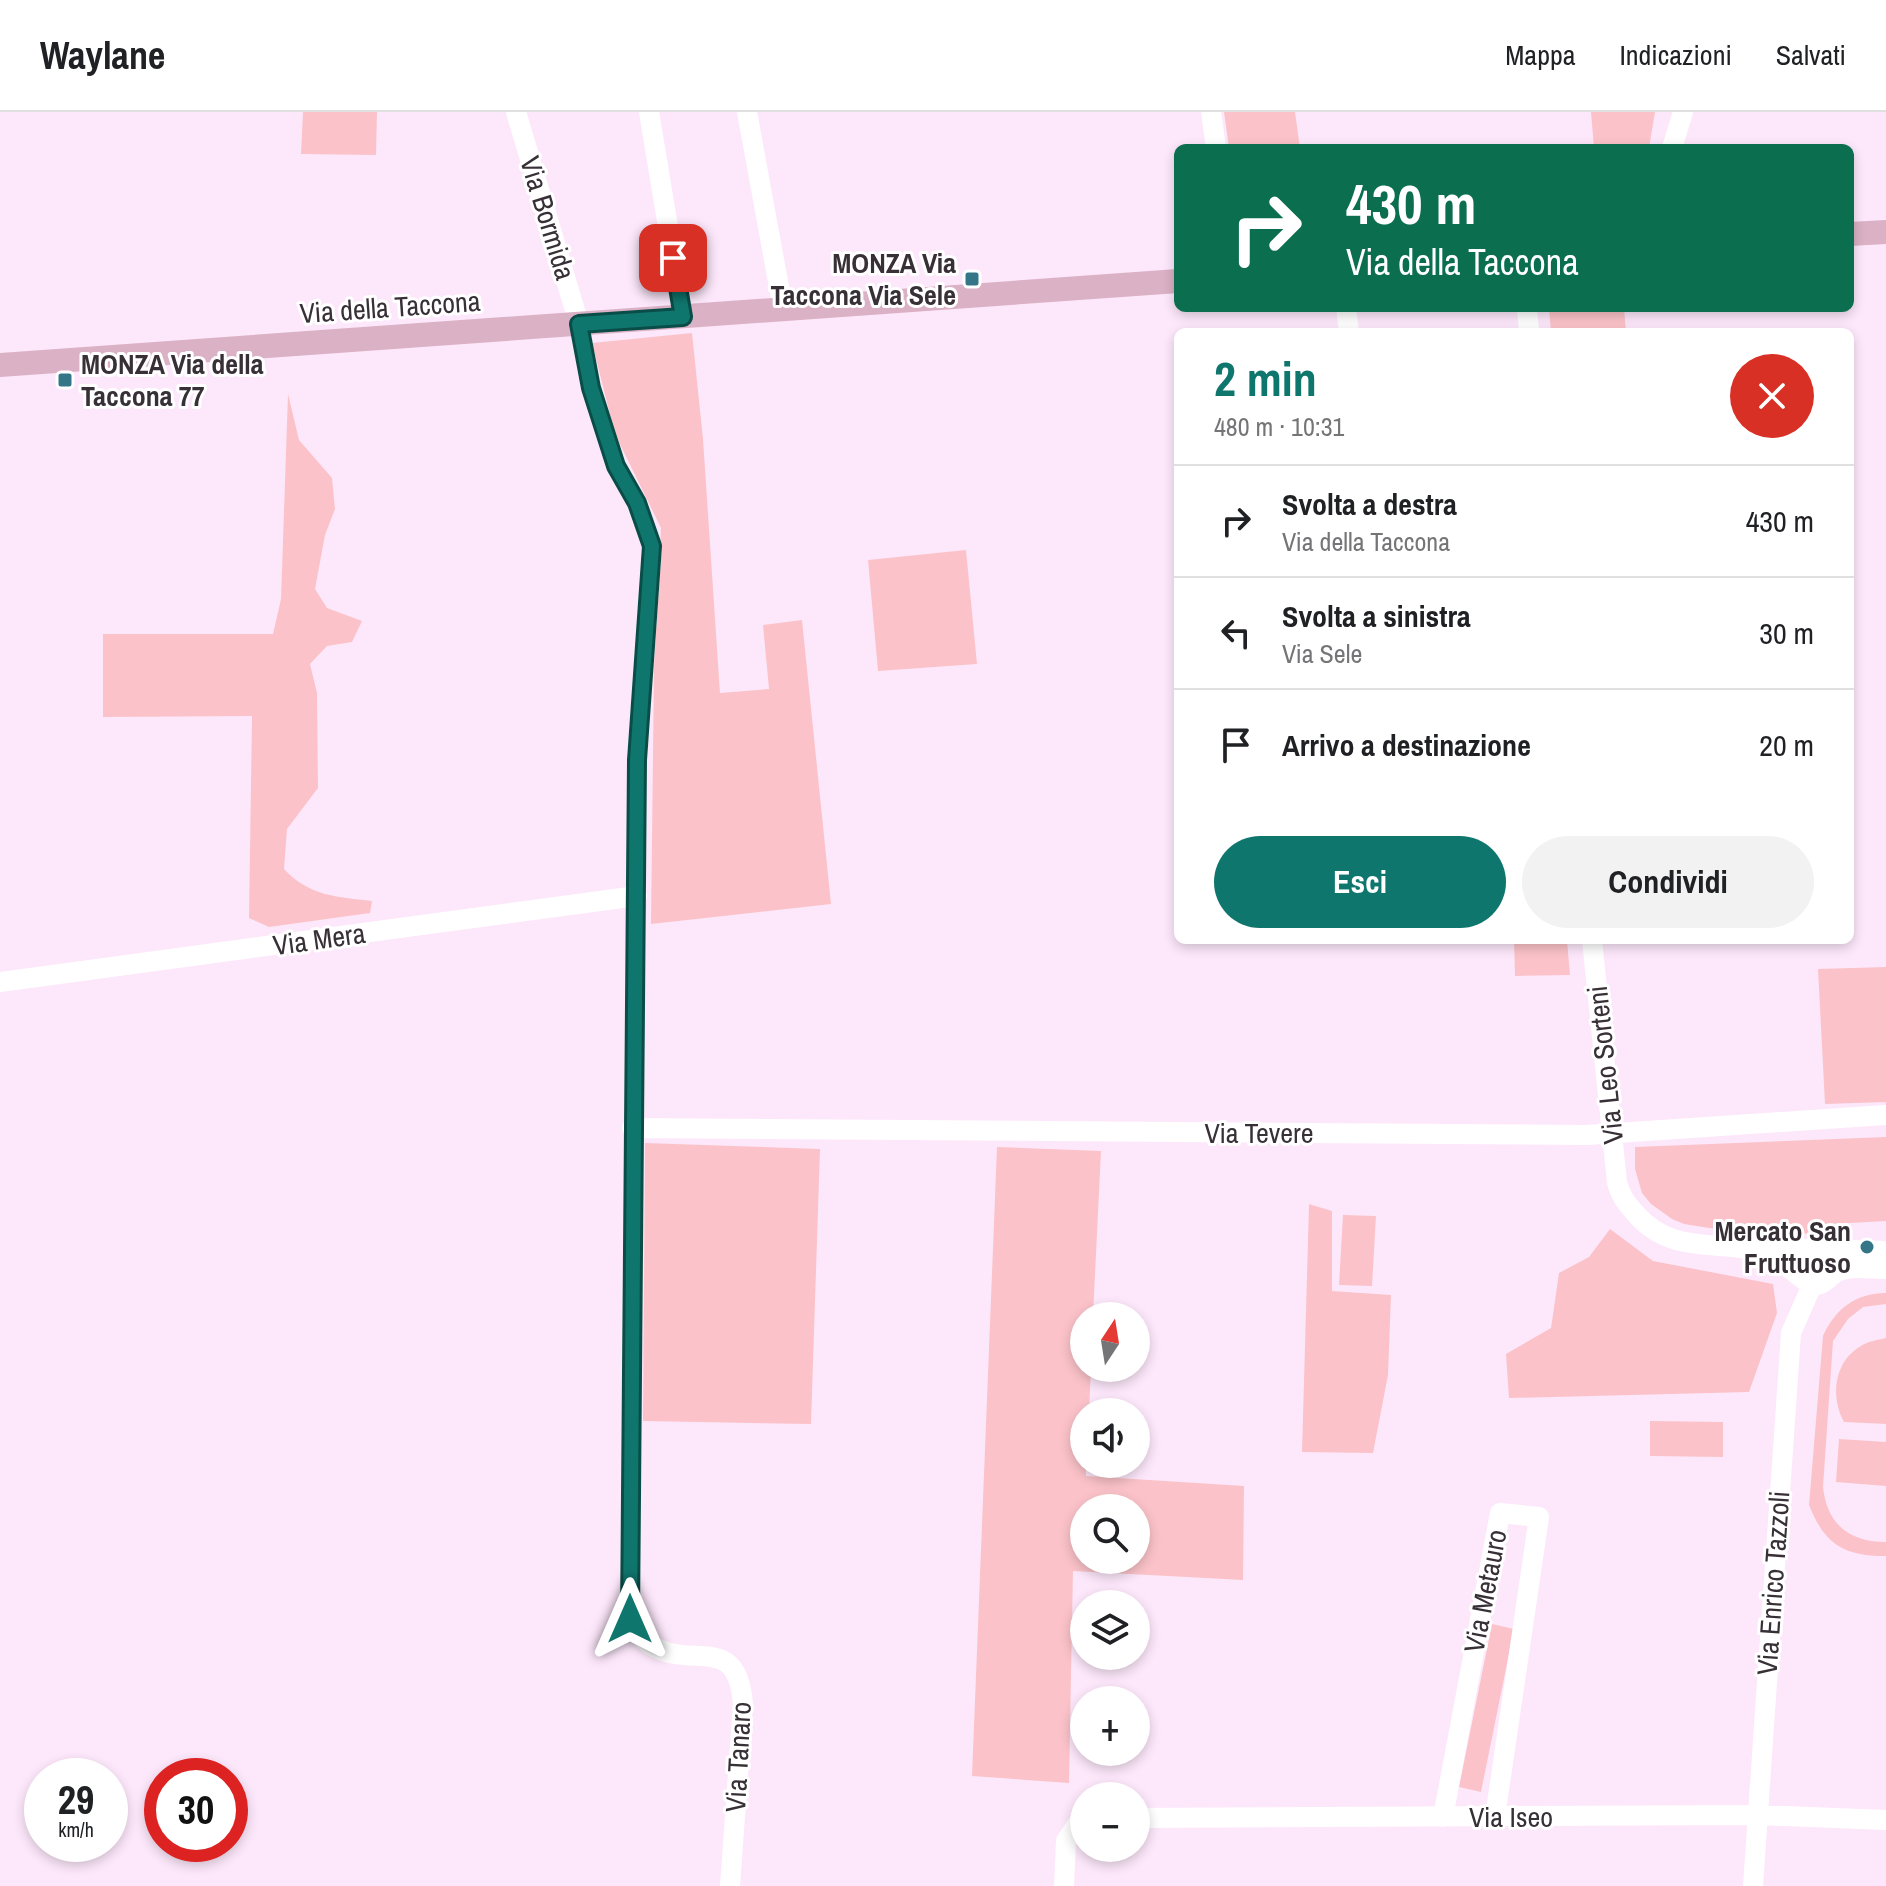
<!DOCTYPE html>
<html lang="it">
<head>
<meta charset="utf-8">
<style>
  :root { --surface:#fff; --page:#f2f2f2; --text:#202124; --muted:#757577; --line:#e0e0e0; --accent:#0f766e }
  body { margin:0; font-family:"Archivo Narrow",sans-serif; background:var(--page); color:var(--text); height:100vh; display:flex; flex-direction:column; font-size:30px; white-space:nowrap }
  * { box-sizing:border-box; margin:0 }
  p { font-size:26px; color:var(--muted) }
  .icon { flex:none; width:44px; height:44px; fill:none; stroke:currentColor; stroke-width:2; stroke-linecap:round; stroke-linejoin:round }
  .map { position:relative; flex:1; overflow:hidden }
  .details { position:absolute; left:1174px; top:216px; width:680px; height:616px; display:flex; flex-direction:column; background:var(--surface); border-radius:12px; box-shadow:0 4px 12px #0003 }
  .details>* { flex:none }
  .guide { position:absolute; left:1174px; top:32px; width:680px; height:168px; border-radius:12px; box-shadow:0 4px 12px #0003; background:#0b6e4f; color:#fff; overflow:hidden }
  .needle { width:52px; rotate:12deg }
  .buttons { position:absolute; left:1070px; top:1190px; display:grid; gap:16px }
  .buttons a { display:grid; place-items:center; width:80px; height:80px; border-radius:50%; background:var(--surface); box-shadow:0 4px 12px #0003; font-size:40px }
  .speed { position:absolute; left:24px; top:1646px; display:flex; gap:16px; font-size:40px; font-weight:700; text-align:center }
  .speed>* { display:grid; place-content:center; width:104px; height:104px; border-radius:50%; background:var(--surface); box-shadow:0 4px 12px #0003; line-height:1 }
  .speed small { font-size:20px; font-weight:400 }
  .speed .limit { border:12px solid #d22; background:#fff; color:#111 }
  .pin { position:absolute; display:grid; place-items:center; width:68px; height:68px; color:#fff; margin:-34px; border-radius:16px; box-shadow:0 4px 12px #0006 }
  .me { position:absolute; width:88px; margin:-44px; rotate:0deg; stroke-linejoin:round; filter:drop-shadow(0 0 6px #0008) }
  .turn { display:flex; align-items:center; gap:28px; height:168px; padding:0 40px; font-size:36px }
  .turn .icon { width:104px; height:104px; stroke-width:2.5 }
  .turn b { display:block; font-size:56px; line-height:68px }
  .round { display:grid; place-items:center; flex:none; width:84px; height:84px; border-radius:42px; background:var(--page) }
  .overview { display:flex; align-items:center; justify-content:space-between; height:136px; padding:0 40px }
  h1 { font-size:48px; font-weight:700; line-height:60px; color:var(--accent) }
  .primary-button { display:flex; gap:16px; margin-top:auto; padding:16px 40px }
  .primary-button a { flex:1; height:92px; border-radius:48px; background:var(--accent); color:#fff; font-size:32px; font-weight:700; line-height:92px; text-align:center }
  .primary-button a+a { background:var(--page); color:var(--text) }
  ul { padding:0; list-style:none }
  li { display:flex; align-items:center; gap:24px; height:112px; padding:0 40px; border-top:2px solid var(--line) }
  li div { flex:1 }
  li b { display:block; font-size:30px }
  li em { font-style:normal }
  header { display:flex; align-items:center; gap:48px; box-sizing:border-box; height:112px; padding:0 40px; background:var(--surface); border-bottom:2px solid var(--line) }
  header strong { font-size:38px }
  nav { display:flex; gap:44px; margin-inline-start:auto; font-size:28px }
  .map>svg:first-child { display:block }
</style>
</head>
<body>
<header>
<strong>Waylane</strong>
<nav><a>Mappa</a><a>Indicazioni</a><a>Salvati</a></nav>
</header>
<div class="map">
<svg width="1886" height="1774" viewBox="0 0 1886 1774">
  <rect width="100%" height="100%" fill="#fde8fb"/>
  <!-- green -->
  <path fill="#fbc3c9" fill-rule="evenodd" d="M303,0H377L376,43L301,42Z
    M1224,0H1295L1300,36H1229Z
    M1591,0H1655L1649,36H1594Z
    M1549,196H1624L1626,220H1551Z
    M692,221L703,327L720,581L769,577L763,513L802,508L831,792L651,812L654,556L661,416L615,322L592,231Z
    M288,282L299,328L332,366L335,397L325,423L315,477L327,496L362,509L352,530L327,534L310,552L317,581L318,676L287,717L284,757C309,784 337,785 372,789L370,801L269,815L249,806L252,604L103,605V522H273L281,487Z
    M966,438L977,552L878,559L868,448Z
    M1514,828H1567L1570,863L1515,864Z
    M1886,855V990L1825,992L1818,857Z
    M1886,1025V1109L1832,1112L1830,1123L1716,1117L1684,1112L1672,1107L1651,1092L1642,1081L1635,1057V1035Z
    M645,1031L820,1037L811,1312L643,1309Z
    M997,1035L1101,1039L1093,1204H1084V1256H1091L1089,1300H1084L1086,1364L1244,1374L1243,1468L1073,1459L1069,1671L972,1664ZM1084,1396H1136V1448H1084Z
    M1309,1092L1332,1099V1179L1391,1183L1388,1263L1373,1341L1302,1340Z
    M1343,1103L1376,1104L1372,1174L1339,1173Z
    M1610,1117L1653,1149L1773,1172L1777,1201L1749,1280L1509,1286L1506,1242L1551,1216L1559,1161L1589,1145Z
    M1886,1181V1192L1863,1195L1848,1207L1833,1229L1823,1375C1827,1412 1849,1430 1886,1430V1444C1844,1444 1825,1433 1809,1393L1823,1224C1835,1197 1856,1181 1886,1181Z
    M1886,1226V1312L1844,1310C1830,1285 1834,1249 1861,1234C1868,1229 1878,1228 1886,1226Z
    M1650,1309L1723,1310V1345L1650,1344Z
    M1839,1327L1886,1330V1374L1836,1370Z
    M1492,1512L1514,1517L1481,1680L1459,1675Z"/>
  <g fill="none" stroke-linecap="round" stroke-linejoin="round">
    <!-- minor -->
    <path stroke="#fff" stroke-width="20" d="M516,0L579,212L591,276L616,354L637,391L652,434L637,648L630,1507C637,1518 642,1529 654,1535C696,1557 737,1521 743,1592L730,1774
      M649,0L683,205
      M747,0L783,197
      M1211,0L1216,36
      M1672,36L1683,0
      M1346,196L1349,220
      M1527,196L1529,220
      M1592,828L1617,1070C1620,1083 1626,1091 1635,1101C1674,1147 1725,1124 1772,1144C1785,1150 1806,1174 1817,1173C1826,1172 1830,1163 1837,1160C1851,1153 1871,1157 1886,1157
      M0,870L637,784
      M632,1016L1587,1023L1886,1003
      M1763,1136L1886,1139
      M1443,1705L1500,1401L1539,1405L1495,1705
      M1136,1706L1756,1703L1886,1708
      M1064,1774L1066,1729L1078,1711L1084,1709
      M1753,1774L1791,1221L1812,1173"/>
    <!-- major -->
    <path stroke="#dbb1c5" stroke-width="24" d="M1850,122L1886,120
      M0,253L1178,169"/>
  </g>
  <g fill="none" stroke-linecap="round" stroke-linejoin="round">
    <!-- route casing -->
    <g stroke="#0a4d48" stroke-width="20">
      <path id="route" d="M630,1507L637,648L652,434L637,391L616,354L591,276L579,212L683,205L673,146"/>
    </g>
    <!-- route -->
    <use href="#route" stroke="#0f766e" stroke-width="14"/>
  </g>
  <!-- markers -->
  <g fill="#357588" stroke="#fff" stroke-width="3">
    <rect x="964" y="159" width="16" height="16" rx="4"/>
    <rect x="57" y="260" width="16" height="16" rx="4"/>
    <circle cx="1867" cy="1135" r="8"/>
  </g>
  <g text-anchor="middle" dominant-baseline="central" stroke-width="6" stroke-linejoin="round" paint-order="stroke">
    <!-- street labels -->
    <g font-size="28" fill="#383037" stroke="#fff">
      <text transform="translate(548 106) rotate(73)">Via Bormida</text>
      <text transform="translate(390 195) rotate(-4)">Via della Taccona</text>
      <text transform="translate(319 827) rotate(-8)">Via Mera</text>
      <text transform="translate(1605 953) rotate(-96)">Via Leo Sorteni</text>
      <text x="1259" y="1021">Via Tevere</text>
      <text transform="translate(1773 1471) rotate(-86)">Via Enrico Tazzoli</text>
      <text transform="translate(1485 1479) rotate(-79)">Via Metauro</text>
      <text transform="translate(738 1645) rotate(-87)">Via Tanaro</text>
      <text x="1511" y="1705">Via Iseo</text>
    </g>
    <!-- poi labels -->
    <g font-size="28" font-weight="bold" fill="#383037" stroke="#fff" text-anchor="end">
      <text x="956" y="151">MONZA Via<tspan x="956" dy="32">Taccona Via Sele</tspan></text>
      <text x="81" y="252" text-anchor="start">MONZA Via della<tspan x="81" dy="32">Taccona 77</tspan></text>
      <text x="1851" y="1119">Mercato San<tspan x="1851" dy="32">Fruttuoso</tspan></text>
    </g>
  </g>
</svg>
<div class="buttons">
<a><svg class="needle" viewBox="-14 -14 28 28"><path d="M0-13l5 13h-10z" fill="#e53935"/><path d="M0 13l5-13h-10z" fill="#757577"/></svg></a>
<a><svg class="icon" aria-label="sound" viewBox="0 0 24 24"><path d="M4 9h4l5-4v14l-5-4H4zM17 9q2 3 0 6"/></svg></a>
<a><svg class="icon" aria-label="search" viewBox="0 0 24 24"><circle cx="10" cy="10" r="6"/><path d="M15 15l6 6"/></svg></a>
<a><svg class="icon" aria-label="layers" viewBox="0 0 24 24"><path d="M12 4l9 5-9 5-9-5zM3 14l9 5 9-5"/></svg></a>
<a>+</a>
<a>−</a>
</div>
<div class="speed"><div>29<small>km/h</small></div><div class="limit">30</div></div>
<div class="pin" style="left:673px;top:146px;background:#d93025"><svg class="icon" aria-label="arrive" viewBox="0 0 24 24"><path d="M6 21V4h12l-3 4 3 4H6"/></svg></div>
<svg class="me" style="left:630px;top:1507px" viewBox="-20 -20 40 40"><path d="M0-17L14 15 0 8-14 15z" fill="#0f766e" stroke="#fff" stroke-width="4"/></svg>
<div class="guide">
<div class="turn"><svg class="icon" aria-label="right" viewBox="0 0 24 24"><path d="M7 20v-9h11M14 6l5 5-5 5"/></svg><div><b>430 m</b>Via della Taccona</div></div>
</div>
<section class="details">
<div class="overview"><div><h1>2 min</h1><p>480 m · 10:31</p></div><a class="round" style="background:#d93025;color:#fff"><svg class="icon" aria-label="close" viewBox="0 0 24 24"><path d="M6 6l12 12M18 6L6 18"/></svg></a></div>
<ul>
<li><svg class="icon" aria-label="right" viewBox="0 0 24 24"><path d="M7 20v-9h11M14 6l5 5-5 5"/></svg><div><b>Svolta a destra</b><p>Via della Taccona</p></div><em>430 m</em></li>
<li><svg class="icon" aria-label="left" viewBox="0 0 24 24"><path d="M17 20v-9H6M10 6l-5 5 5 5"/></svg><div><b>Svolta a sinistra</b><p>Via Sele</p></div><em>30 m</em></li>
<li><svg class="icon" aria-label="arrive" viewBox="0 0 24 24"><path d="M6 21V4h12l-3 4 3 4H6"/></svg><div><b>Arrivo a destinazione</b></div><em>20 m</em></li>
</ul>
<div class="primary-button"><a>Esci</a><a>Condividi</a></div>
</section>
</div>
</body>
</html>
